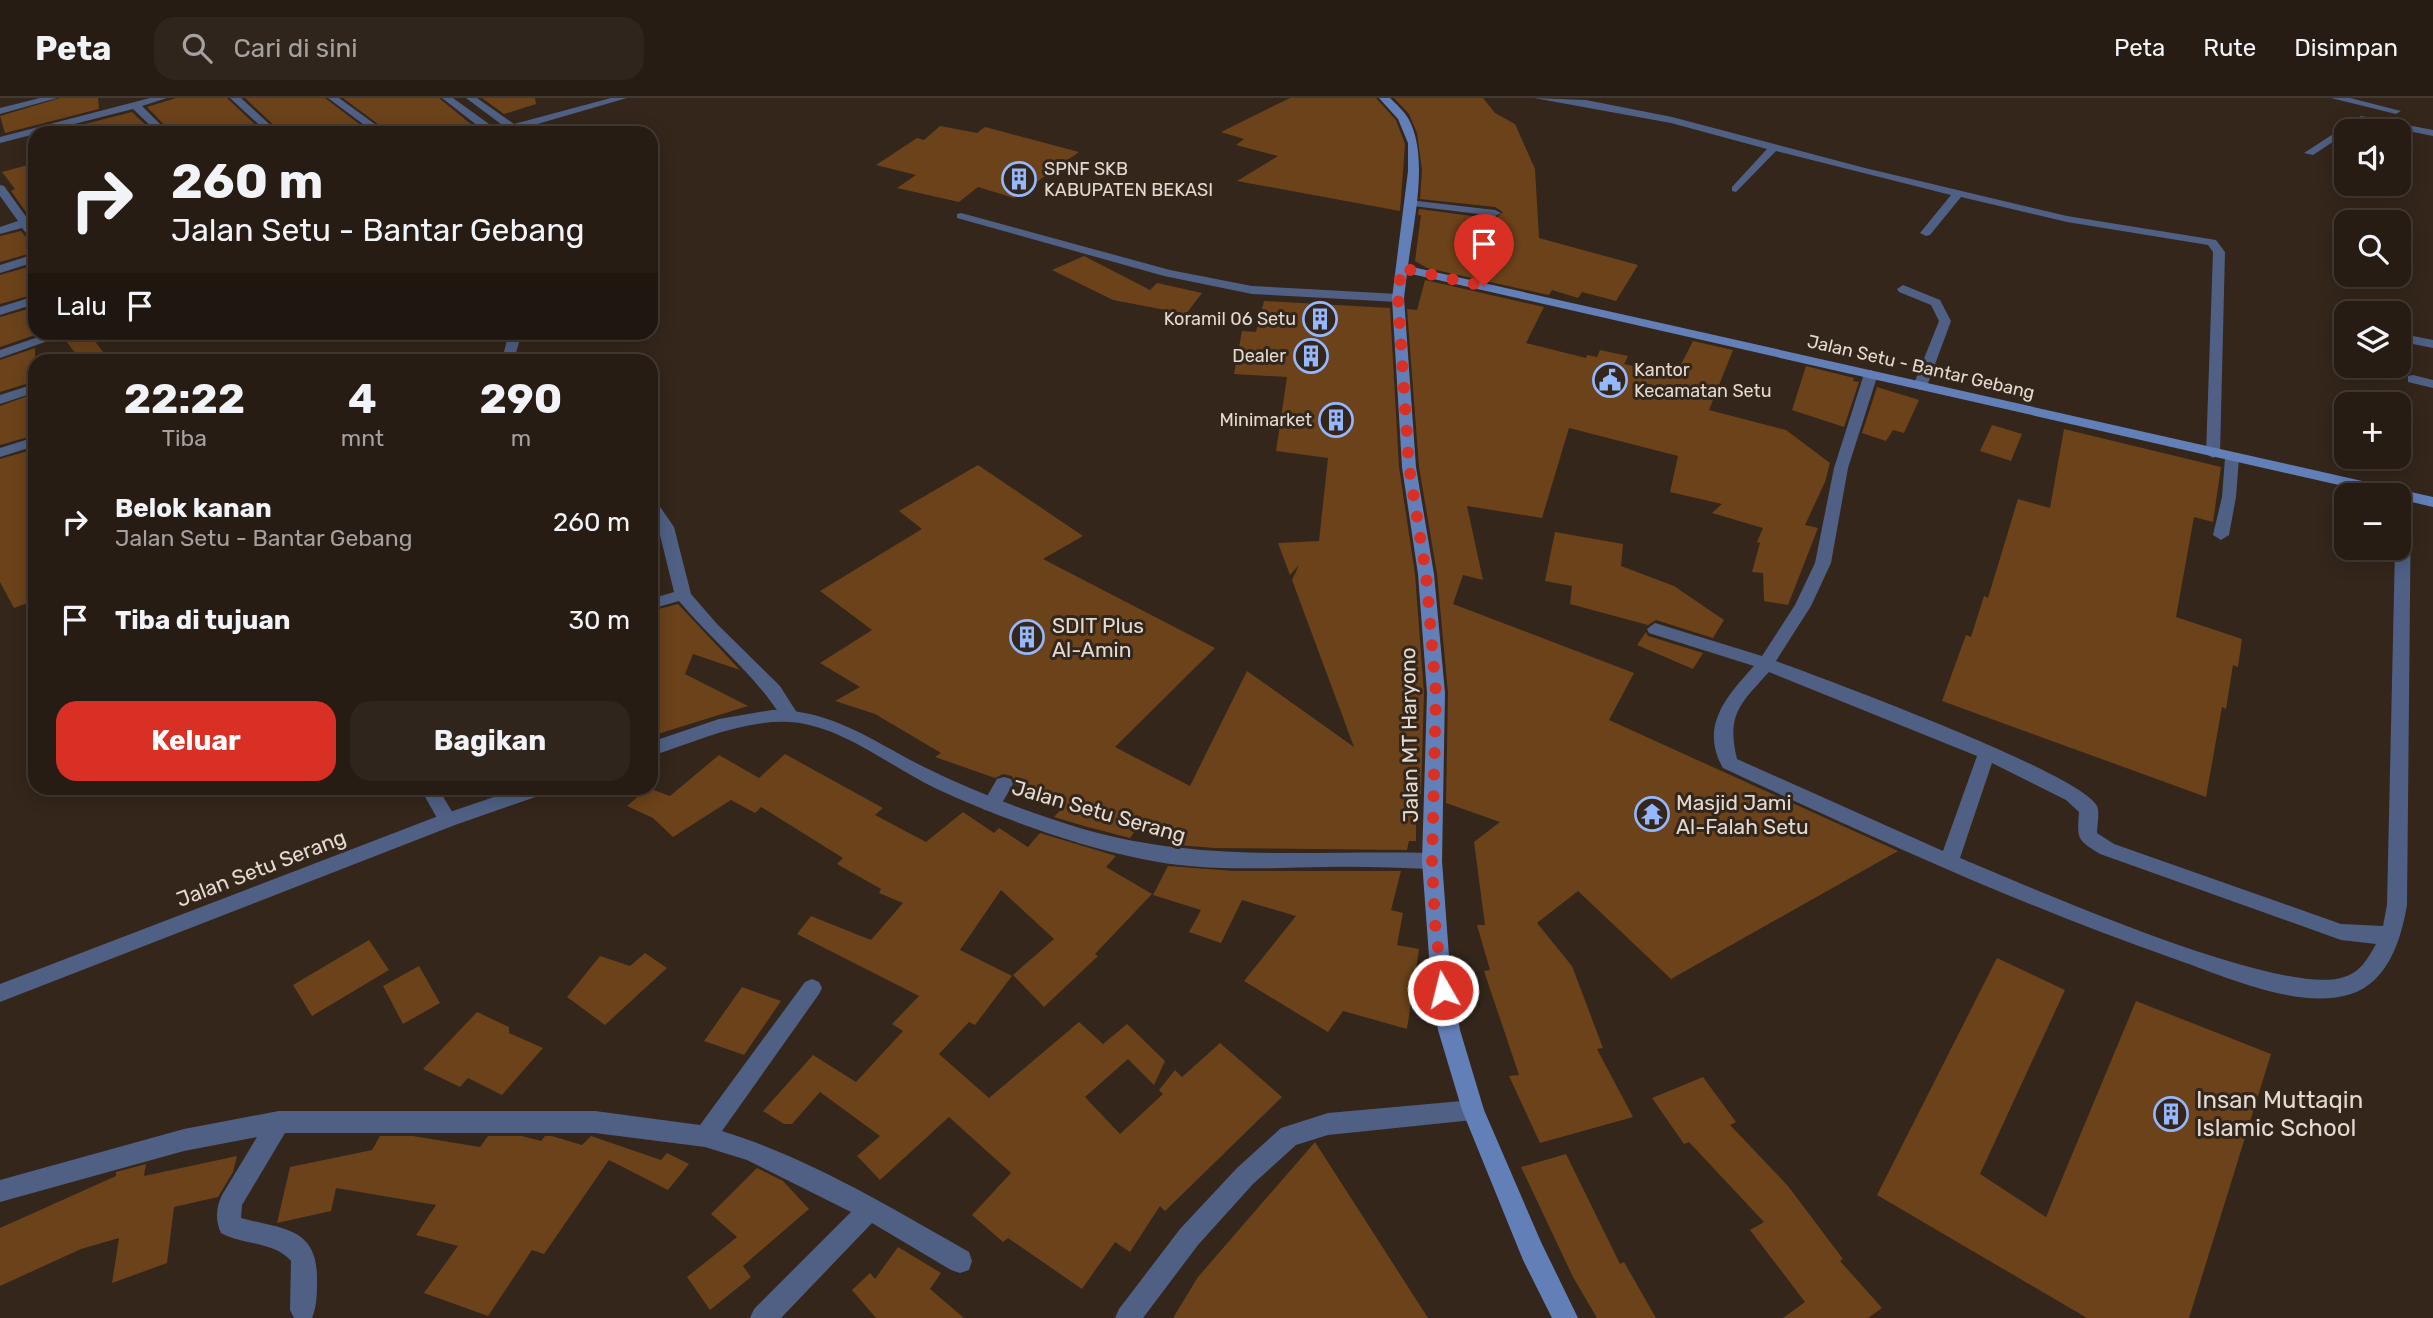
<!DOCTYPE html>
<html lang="id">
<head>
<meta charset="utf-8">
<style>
  :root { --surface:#271c14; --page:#2f251d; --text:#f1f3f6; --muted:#a4a1a0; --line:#433a34; --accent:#d93025 }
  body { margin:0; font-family:Rubik,sans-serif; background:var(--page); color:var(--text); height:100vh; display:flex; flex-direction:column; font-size:26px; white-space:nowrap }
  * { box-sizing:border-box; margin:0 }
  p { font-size:23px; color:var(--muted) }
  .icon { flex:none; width:38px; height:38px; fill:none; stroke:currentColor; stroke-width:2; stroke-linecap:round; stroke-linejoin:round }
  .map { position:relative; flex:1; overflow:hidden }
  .details { position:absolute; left:28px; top:256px; width:630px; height:441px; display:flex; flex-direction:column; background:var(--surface); border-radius:21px; box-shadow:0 4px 18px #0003,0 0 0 2px var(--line) }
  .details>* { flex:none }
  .hud { position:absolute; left:28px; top:28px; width:630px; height:214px; border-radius:21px; box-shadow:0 4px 18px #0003,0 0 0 2px var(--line); background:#271c14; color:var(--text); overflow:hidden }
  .tools { position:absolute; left:2334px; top:21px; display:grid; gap:14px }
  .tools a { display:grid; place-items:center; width:77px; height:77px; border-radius:14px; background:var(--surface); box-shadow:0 4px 18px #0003,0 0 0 2px var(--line); font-size:35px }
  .pin { position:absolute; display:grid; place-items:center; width:60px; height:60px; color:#fff; margin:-72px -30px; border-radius:50% 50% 50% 0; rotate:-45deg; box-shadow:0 0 7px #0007 }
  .pin .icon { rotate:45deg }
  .me { position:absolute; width:77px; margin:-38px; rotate:352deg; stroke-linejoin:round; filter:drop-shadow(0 0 5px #0008) }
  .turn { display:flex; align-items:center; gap:24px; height:147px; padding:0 28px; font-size:32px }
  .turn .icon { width:91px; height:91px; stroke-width:2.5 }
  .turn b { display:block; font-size:49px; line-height:60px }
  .then { display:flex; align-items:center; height:66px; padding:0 28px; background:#0003; gap:14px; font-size:26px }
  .eta { display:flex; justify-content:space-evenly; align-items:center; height:119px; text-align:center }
  .eta b { font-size:42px; font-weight:700; line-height:49px }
  .cta { display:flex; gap:14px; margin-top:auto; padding:14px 28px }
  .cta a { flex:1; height:80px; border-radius:21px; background:var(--accent); color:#fff; font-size:28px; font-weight:700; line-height:80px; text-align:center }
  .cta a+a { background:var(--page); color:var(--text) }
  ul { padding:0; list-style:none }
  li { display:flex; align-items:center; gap:21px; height:98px; padding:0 28px }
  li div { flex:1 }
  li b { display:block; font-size:26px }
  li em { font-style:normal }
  header { display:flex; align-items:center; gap:42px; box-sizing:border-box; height:98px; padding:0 35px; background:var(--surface); border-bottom:2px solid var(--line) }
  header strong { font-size:33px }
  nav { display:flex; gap:38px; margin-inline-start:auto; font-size:24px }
  .search { width:490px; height:63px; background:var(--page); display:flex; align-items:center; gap:18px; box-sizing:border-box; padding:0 24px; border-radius:21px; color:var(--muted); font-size:26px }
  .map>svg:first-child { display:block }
</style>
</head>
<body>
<header>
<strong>Peta</strong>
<div class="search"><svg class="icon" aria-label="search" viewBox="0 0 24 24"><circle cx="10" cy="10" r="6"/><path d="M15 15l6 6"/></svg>Cari di sini</div>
<nav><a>Peta</a><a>Rute</a><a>Disimpan</a></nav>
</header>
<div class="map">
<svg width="2433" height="1220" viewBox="0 0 2433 1220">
  <rect width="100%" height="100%" fill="#34261b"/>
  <!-- building -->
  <path fill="#6b421a" d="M60,0H98L99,11L5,35L0,18Z
    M176,0H227L264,35H172L147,9Z
    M245,0H325L371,35H282Z
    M343,0H439L472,27L444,35H390Z
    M482,0H535L536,6L504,16Z
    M1290,0H1376L1396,22L1405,46L1400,113L1237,83L1278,58L1236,47L1244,41L1221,34Z
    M1394,0H1483L1495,15L1515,26L1535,71L1539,140L1638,167L1616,203L1582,194L1578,200L1552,192L1549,197L1427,170L1415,163L1421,117H1418L1419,111L1495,121L1503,114L1495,109L1420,101L1422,72L1417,35L1409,16Z
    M132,14L154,35H50Z
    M940,28L977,35L985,29L1079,54L1014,100L978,89L959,104L897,90L916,77L876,67L917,40L924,42Z
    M35,65V127L11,93L15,91L2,74Z
    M21,133L29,143L35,144V154L0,164V138Z
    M1084,158L1150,192L1157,185L1202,195L1186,216L1113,202L1052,172Z
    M35,167V196L0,206V177Z
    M1425,182L1544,209L1526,245L1586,260L1587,257L1597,259L1600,252L1628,258L1624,266L1675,278L1693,243L1733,252L1709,312L1786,332L1830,365L1825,384L1805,427L1818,430L1788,507L1764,503L1763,475L1752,474L1760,445L1757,444L1763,430L1712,415L1722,406L1670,394L1678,358L1569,330L1542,420L1467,408L1483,482L1463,477L1453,506L1634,575L1609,622L1898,753L1671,881L1578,793L1537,825L1572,868L1603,950L1597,951L1633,1019L1540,1045L1509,978L1519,977L1484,873L1490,872L1477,827H1485L1474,744L1500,724L1446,705L1448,595L1437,476L1419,369L1407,211L1417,212Z
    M1264,203L1390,210L1399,369L1415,476L1424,595L1421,697L1416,696V743H1409L1407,752L1214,750L1178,747L1180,743L1138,729L1130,740L1084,728L1054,719L1066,706L1062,705L1065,702L1015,687L1012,678L1003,676L995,680L935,659L941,655L875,616L835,603L860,589L820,565L872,532L820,493L922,431L899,413L978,367L1083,438L1043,461L1215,550L1115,649L1190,688L1247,573L1354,649L1292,482L1299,467L1290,477L1278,445L1319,443L1328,360L1276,353L1287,279L1234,276L1242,233L1256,234Z
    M35,209V237L0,249V219Z
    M75,234H88L109,262H80L64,240Z
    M35,250V337L0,347V308L33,296L32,288L26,286L0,294V262Z
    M1806,268L1854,280L1853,283L1859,284L1844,329L1792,312Z
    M1877,289L1919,302L1904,335L1893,332L1886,343L1862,335Z
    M1992,327L2022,336L2011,363L1980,353Z
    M2064,331L2221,369L2213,424L2194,419L2176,519L2242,541L2238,569L2233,567L2226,611L2222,609L2206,699L1942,603L1966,537L1971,539L1984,498L1988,500L2018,401L2050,410Z
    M35,351V419L27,422L35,437V502L14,510L0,484V361Z
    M1555,434L1623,446L1621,468L1674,488L1724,522L1713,540L1656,522L1648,527L1570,506L1572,488L1545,483Z
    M678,506L740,572L693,556L685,576L748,608L651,638V513Z
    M1646,534L1648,538L1703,555L1693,571L1637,547Z
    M785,656L883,710L875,717L926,744L963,714L994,735L999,730L1028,749L1040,735L1116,758L1106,769L1152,796L1095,856L1098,858L1044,909L1013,877L1054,841L1001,792L960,852L1012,878L975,927L969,924L939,956L989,1000L1079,924L1103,946L1127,926L1165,963L1154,987L1128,961L1085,999L1120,1036L1163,996L1159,992L1175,972L1182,979L1220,945L1282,999L1165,1113L1160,1108L1130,1154L1115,1144L1082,1191L1008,1140L1003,1144L972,1117L1011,1075L949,1019L880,1082L857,1058L880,1038L820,994L792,1026H784L763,1013L813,957L856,984L903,933L892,926L919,898L797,836L811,818L871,842L903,805L879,795L881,791L837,766L843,760L761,709L755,715L731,702L673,739L653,720L627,708L648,690L670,698L719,657L759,680Z
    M1168,768L1234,773H1401L1391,812L1403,815L1397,847L1419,851L1407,931L1343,913L1328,934L1244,883L1296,818L1242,802L1221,845L1189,834L1201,812L1153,797Z
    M369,842L389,872L312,918L293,887Z
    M645,855L667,870L605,927L567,899L600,858L630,868Z
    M1997,860L2065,892L1980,1076L2046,1119L2136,903L2271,956L2189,1220H2087L1877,1097Z
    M419,868L440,905L403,926L383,888Z
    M742,889L781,903L744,957L704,943Z
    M477,914L509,929V935L543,950L502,997L468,980L460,989L423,971Z
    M1703,979L1736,1024L1730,1027L1788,1088L1843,1161L1840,1163L1882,1210L1868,1220H1783L1805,1204L1750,1132L1764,1124L1689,1044L1684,1046L1652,1000Z
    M380,1038H413L480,1049L488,1038H522L541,1043L545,1038H552L582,1047L591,1038L661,1062L667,1055L689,1066L668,1092L609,1062L544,1156L532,1152L488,1218L424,1195L458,1148L416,1137L436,1107L336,1090L331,1113L277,1125L290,1069L372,1052Z
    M1315,1044L1428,1220H1173L1198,1179Z
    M1566,1056L1620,1166L1624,1164L1656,1220H1597L1573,1179L1521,1069Z
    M237,1058L233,1074L218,1099L174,1109L167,1165L112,1185L119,1140L81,1151L0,1188V1130L116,1078V1074L146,1066L144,1078Z
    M757,1070L783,1083L809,1111L743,1168L751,1179L710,1212L687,1179L737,1139L711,1116Z
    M898,1149L941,1175L930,1191L964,1220H876L852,1192L870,1175L875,1181Z"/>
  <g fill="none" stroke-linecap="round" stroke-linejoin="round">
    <!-- minor -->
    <path fill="#4f6084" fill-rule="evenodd" d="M40,0H57L0,16V10Z
      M150,0H167L142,8L169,35H158L133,11L0,45V39Z
      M230,0H241L279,35H268Z
      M328,0H339L387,35H375Z
      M442,0H453L496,31L505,29L466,0H477L514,26L611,0H627L506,35H487Z
      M1534,0L1586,2L1672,19L1865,70L2067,118L2216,142L2225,154L2220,356L2213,360L2206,356L2213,154L2208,147L2067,124L1961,99L1930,137L1926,138L1920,135L1951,97L1776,53L1736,94L1732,93V89L1767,51L1671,25Z
      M2331,0H2350L2401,13L2396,16Z
      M2361,18L2433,32V38L2363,24L2313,57L2304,55Z
      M0,87L4,88L35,131V142L31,141L22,130L0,136V129L18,123L0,98Z
      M1409,102L1495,112L1501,115L1495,118L1405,107V103Z
      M961,115L1170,172L1252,188L1398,196L1404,200L1398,204L1252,196L1164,178L957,120V116Z
      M35,156V164L0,175V167Z
      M1903,187L1940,202L1951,223L1927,288L1920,292L1913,288L1939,223L1931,207L1899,194L1897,191Z
      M35,198V206L0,217V209Z
      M53,234H73L0,260V252Z
      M509,234H522L514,262H502Z
      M2413,238L2433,242V250L2408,245V239Z
      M1871,272L1878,276L1848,370L1831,465L1811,508L1776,563C1825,581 2080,675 2097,708C2100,715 2097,727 2097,735L2114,746L2341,826L2383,828L2387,807L2395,450H2399L2397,397L2404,393L2409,395L2411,398L2407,807C2401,842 2388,884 2351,896C2298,913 2222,877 2172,860C2018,806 1870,738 1723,670C1699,628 1727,598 1754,568L1649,535L1647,531L1655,525L1762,558L1795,507L1815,465L1834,370L1864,276ZM1769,574L1977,658L1943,753L1737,661C1726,616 1741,605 1769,574ZM1992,665L2066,702L2079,714C2077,742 2077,741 2100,756L2341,842L2376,846C2368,860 2361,874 2344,879C2283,901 2028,788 1960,760Z
      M2413,277L2433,282V290L2408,284V278Z
      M25,289L30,290V296L0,306V297Z
      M35,339V348L0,359V350Z
      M2232,356L2239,360L2236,399L2229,437L2221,442L2213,437L2222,399L2225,360Z
      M651,401L656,403L674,429L691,496L717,526L780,588L799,618L796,623H784C756,577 713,544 679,503L651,511V501L674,494L658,429L651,418Z
      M1004,679L1011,681L1013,686L998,712H984L982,707L997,681Z
      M420,690H438L457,722L455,727H441Z
      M812,881L819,884L822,890L819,896L722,1033C809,1060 890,1109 969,1154L972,1163L969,1172L960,1175L951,1172L872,1125L781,1220H750L754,1211L851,1114L747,1062L705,1049L595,1035H285L242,1107L241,1120C281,1131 318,1128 317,1182C317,1195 317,1208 312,1220H294L290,1212L291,1163C275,1144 243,1147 221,1135C215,1123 216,1109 222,1097L257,1039L184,1053L0,1104V1082L184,1031L279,1013H595L700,1027L805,884Z
      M1473,1002L1481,1005L1484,1012L1481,1019L1473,1022L1328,1037L1296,1047L1253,1086L1198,1147L1143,1220H1115L1119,1211L1180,1131L1237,1070L1281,1030L1328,1015Z"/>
    <!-- tertiary -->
    <path fill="#4f6084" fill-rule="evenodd" d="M772,612C832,611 874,644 924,669C975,694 1029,715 1083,731C1201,765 1311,752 1432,755L1439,758L1442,763L1439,768L1432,771C1397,770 1362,768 1326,769C1264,770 1203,774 1142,761C1072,746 1002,721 937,691C890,669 842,627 789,624C740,622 696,644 651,658V644L719,621Z
      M520,690H549L547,695L455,727L0,904V886L441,717Z"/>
    <!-- secondary -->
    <path fill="#637fb8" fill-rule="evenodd" d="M1379,0H1390C1396,6 1404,13 1408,20C1430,58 1413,126 1408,168L2433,399V409L2399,401V397H2383L1407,175L1404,200L1416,369L1434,476L1445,595L1442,763L1450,872L1460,932L1484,1012L1541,1144L1578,1220H1552L1523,1162L1462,1012L1438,932L1430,872L1422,763L1427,595L1418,476L1402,369L1392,200L1408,73V45L1398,21Z"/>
  </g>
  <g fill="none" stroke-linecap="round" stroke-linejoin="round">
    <!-- route -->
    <path stroke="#d93025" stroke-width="12" stroke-dasharray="0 21.6" d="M1443,892L1435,825L1432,763L1436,595L1426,476L1409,369L1398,200L1401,170L1484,188"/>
  </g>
  <!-- icons -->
  <defs>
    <g id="building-ring" transform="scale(1.75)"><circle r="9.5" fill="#34261b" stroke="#94b7fd" stroke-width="1.5"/><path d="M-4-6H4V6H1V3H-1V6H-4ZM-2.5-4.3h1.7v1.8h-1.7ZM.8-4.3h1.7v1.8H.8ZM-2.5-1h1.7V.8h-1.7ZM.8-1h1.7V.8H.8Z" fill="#94b7fd"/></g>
    <g id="civic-ring" transform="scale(1.75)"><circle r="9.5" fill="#34261b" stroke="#94b7fd" stroke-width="1.5"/><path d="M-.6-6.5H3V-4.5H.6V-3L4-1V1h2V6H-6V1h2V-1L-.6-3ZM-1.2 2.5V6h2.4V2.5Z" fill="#94b7fd"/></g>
    <g id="temple-ring" transform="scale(1.75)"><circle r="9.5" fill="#34261b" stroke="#94b7fd" stroke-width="1.5"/><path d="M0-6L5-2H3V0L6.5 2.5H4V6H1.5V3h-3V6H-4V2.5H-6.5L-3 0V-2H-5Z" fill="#94b7fd"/></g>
  </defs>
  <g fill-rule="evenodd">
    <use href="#building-ring" x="1019" y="81"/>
    <use href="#building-ring" x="1320" y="221"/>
    <use href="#building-ring" x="1311" y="258"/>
    <use href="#civic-ring" x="1610" y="282"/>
    <use href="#building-ring" x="1336" y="322"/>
    <use href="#building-ring" x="1027" y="539"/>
    <use href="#temple-ring" x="1652" y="716"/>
    <use href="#building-ring" x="2171" y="1016"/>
  </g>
  <g text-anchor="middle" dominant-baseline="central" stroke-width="6" stroke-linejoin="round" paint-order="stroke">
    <!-- far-poi labels -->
    <g font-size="18" fill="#e3dad2" stroke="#34261b" text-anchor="end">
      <text x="1044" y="71" text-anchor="start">SPNF SKB<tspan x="1044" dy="21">KABUPATEN BEKASI</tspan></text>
      <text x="1296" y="221">Koramil 06 Setu</text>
      <text x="1286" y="258">Dealer</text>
      <text x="1634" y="272" text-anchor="start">Kantor<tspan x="1634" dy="21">Kecamatan Setu</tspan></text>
      <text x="1312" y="322">Minimarket</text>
    </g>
    <!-- far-street labels -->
    <g font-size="18" fill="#e3dad2" stroke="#34261b">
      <text transform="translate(1921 269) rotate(13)">Jalan Setu - Bantar Gebang</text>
    </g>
    <!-- poi labels -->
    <g font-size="21" fill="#e3dad2" stroke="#34261b" text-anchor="start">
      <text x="1052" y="527">SDIT Plus<tspan x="1052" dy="24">Al-Amin</tspan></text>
      <text x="1676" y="704">Masjid Jami<tspan x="1676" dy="24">Al-Falah Setu</tspan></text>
    </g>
    <!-- street labels -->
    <g font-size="21" fill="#e3dad2" stroke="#34261b">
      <text transform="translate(1409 637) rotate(-91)">Jalan MT Haryono</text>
      <text transform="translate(1099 713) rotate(16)">Jalan Setu Serang</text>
      <text transform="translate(261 770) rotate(-21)">Jalan Setu Serang</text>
    </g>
    <!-- near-poi labels -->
    <g font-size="24" fill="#e3dad2" stroke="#34261b" text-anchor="start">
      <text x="2196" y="1002">Insan Muttaqin<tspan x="2196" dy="28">Islamic School</tspan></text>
    </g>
  </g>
</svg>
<div class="tools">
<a><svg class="icon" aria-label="sound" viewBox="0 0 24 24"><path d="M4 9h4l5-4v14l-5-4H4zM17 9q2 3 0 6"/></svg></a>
<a><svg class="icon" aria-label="search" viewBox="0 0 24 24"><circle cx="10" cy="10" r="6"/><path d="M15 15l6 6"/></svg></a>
<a><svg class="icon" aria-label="layers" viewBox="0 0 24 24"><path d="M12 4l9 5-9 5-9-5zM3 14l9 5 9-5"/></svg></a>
<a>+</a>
<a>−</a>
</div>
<div class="pin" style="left:1484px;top:188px;background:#d93025"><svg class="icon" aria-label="arrive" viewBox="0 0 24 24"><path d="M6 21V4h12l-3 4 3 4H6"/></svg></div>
<svg class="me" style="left:1443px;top:892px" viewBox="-20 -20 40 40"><circle r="17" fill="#d93025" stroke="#fff" stroke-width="3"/><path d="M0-11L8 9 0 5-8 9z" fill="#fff"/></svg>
<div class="hud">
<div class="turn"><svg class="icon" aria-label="right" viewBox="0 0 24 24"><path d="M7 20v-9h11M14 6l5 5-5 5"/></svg><div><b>260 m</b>Jalan Setu - Bantar Gebang</div></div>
<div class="then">Lalu<svg class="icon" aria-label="arrive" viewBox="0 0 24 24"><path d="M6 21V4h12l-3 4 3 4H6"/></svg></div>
</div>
<section class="details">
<div class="eta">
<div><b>22:22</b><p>Tiba</p></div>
<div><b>4</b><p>mnt</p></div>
<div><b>290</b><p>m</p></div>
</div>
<ul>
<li><svg class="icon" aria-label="right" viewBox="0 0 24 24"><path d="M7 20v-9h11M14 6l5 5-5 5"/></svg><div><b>Belok kanan</b><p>Jalan Setu - Bantar Gebang</p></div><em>260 m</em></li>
<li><svg class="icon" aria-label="arrive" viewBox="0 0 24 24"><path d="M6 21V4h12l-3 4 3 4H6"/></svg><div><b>Tiba di tujuan</b></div><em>30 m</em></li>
</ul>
<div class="cta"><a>Keluar</a><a>Bagikan</a></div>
</section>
</div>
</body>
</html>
